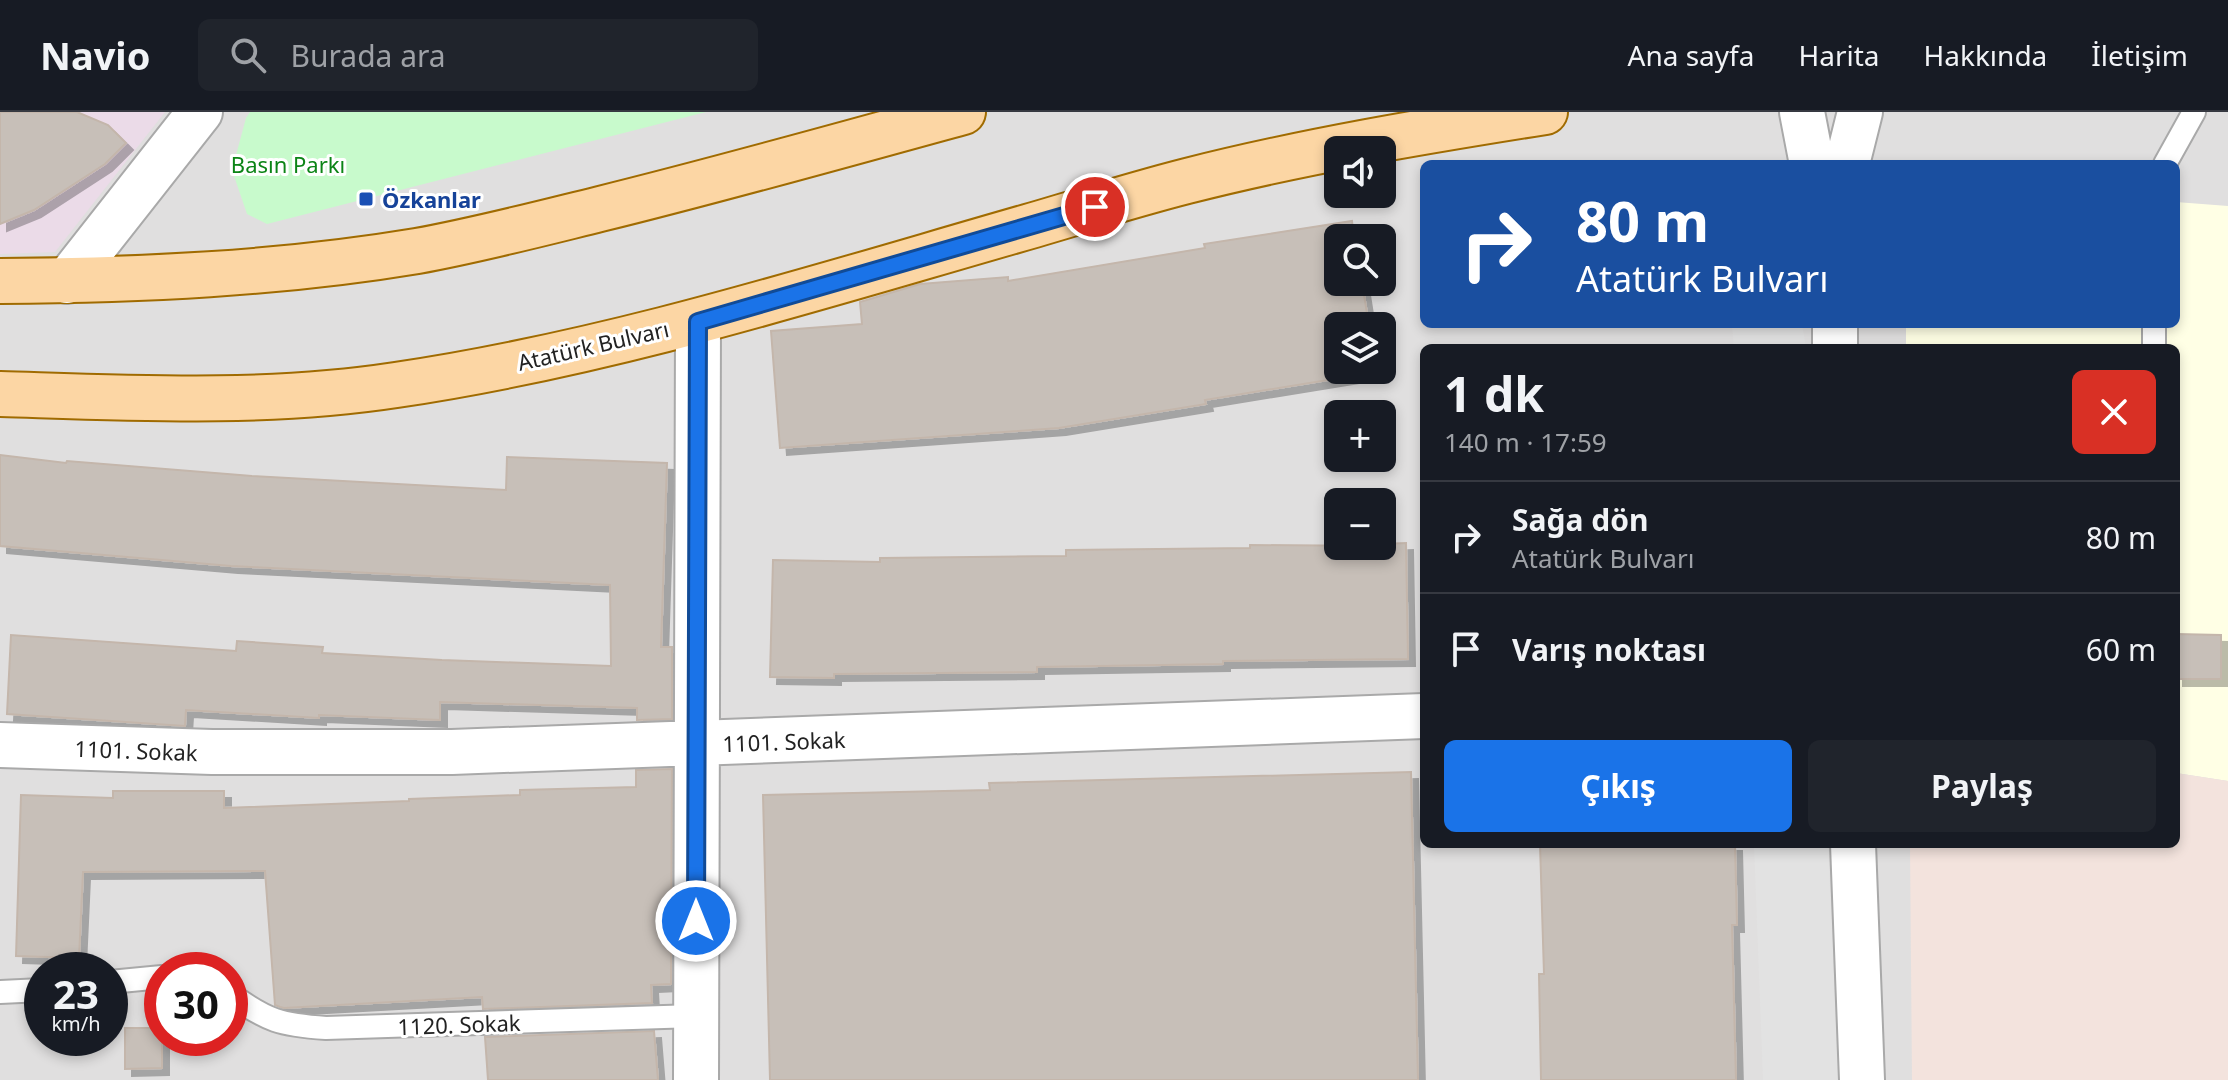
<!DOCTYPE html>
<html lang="tr">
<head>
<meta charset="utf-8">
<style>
  :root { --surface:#171b24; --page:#20242c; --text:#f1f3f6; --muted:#9ea1a6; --line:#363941; --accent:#1a73e8 }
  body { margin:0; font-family:"Noto Sans",sans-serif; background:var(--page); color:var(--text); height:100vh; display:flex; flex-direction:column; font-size:30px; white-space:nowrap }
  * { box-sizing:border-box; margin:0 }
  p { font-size:26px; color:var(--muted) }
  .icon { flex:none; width:44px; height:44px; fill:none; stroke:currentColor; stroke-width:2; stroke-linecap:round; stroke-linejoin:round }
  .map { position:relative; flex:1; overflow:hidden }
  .panel { position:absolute; left:1420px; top:232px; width:760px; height:504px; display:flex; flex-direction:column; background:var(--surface); border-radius:12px; box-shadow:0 4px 12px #0003 }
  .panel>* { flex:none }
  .hud { position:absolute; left:1420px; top:48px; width:760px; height:168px; border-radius:12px; box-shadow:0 4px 12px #0003; background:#1a4fa0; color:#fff; overflow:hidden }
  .tools { position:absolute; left:1324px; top:24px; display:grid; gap:16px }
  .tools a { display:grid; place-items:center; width:72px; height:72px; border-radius:12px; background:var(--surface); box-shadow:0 4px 12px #0003; font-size:40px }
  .speed { position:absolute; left:24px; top:840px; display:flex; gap:16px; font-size:40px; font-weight:700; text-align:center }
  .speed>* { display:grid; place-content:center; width:104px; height:104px; border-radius:50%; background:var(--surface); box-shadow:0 4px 12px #0003; line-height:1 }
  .speed small { font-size:20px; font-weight:400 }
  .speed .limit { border:12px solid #d22; background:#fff; color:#111 }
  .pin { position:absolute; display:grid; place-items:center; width:68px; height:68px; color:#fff; margin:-34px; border:4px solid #fff; border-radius:50%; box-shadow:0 2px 8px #0007 }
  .me { position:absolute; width:88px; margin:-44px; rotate:0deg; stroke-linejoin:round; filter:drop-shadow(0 0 6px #0008) }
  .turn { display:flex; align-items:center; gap:28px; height:168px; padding:0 24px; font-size:36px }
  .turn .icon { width:104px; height:104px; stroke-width:2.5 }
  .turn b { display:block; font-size:56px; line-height:68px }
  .round { display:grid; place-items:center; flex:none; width:84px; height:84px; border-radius:12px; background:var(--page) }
  .summary { display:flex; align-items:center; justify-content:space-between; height:136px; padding:0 24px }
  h1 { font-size:48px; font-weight:700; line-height:60px }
  .cta { display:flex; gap:16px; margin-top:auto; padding:16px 24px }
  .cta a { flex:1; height:92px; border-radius:12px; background:var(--accent); color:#fff; font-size:32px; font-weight:700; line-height:92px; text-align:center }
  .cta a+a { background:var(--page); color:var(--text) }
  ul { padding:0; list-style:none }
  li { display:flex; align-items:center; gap:24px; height:112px; padding:0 24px; border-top:2px solid var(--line) }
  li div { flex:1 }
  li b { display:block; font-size:30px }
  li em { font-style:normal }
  header { display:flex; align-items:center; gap:48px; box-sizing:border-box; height:112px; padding:0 40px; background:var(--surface); border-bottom:2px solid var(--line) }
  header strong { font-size:38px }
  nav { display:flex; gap:44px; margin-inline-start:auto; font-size:28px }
  .search { width:560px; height:72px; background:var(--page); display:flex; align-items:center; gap:20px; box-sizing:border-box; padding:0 28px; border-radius:12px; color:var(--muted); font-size:30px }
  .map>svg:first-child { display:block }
</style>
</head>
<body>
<header>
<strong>Navio</strong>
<div class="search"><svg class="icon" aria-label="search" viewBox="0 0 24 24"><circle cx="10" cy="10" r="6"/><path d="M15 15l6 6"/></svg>Burada ara</div>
<nav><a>Ana sayfa</a><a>Harita</a><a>Hakkında</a><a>İletişim</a></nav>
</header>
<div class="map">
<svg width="2228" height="968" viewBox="0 0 2228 968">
  <defs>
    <filter id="shadow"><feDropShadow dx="7" dy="7" stdDeviation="0" flood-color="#0004"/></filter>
  </defs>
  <rect width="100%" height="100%" fill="#f2efe9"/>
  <!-- residential -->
  <path fill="#e0dfdf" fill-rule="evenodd" d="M0,0H2228V968H0ZM1338,38H1382V82H1338ZM1424,52H2176V212H1424ZM1338,126H1382V170H1338ZM1338,214H1382V258H1338ZM1424,236H2176V732H1424ZM1338,302H1382V346H1338ZM1338,390H1382V434H1338ZM42,858H110V926H42ZM162,858H230V926H162Z"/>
  <!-- industrial -->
  <path fill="#ebdbe8" d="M0,0H165L55,140L0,142Z"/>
  <!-- education -->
  <path fill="#ffffe5" d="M2176,90L2228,94V669L2176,661V236H1906V212H2176Z"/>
  <!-- military -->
  <path fill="#f3e3dd" d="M2176,661L2228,669V968H1912L1910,732H2176Z"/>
  <!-- park -->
  <path fill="#c8facc" d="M250,0H706L267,112L247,102L232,58L246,6Z"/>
  <!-- parking -->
  <path fill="#e2e2e2" d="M1732,212H1802L1806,236H1734Z
    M1754,732H1828L1839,968H1763Z"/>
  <!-- building -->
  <path fill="#c7bfb8" stroke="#c4b6ab" stroke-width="2" filter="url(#shadow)" d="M0,0H77L108,13L126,31L105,52L34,98L0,112Z
    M1352,109L1354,126H1338V170H1362L1369,214H1338V258H1376L1377,260L1205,288L1206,292L1059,316L780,336L771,219L862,212L860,190L920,172L1008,165V169L1205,136L1204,132Z
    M0,343L66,351L67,349L252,364L506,378L507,345L667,351L661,535H672V607L637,608V596L440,590V608L319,603V606L186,598L185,614L7,602L11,523L236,539L237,529L323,535L322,541L442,548L611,554L610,473L231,454L0,434Z
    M1406,431L1408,547L1223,549V552L1037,555V560L834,562V566L770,565L773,448L880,450V446L1066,444V438L1250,436V433L1382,434V432Z
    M2176,522L2221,523V567H2176Z
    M672,657L671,872L651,873L652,891L483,897L482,885L284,896L280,895L275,893L265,759L83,760L79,846L16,844L21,683L113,686V679H224V696L409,689V687L520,683V678L636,675V658Z
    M1411,660L1418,968H770L763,683L990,678L989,671Z
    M1540,732H1735L1737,813H1732L1736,968H1541L1539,862H1544Z
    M125,916H162V956L125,957Z
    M654,919L658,968H488L485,925Z"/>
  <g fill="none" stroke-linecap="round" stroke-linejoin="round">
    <!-- service casing -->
    <g stroke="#a9a9a9" stroke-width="26">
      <path id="service" d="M2165,52L2194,0
        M2154,236V212
        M110,870L162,865
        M0,880L42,878
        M230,882C267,909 281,913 326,916L695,904"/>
    </g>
    <!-- minor casing -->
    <g stroke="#a9a9a9" stroke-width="48">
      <path id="minor" d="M67,169L200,0
        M0,633L212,640H452L1424,604
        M696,968L698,210"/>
    </g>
    <!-- tertiary casing -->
    <g stroke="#a9a9a9" stroke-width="48">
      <path id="tertiary" d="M1802,0L1812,52
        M1847,52L1860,0
        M1835,212V236
        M1853,732L1862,968"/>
    </g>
    <!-- primary casing -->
    <g stroke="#a06b00" stroke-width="48">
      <path id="primary" d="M0,169C140,168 279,162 417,139C478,128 539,112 600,97C722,67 842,33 963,0
        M0,282C132,286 265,293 396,273C613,241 824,173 1034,113C1085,98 1136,82 1187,69C1305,39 1425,19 1545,0"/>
    </g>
    <!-- service -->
    <use href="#service" stroke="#fff" stroke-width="22"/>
    <!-- minor -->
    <use href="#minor" stroke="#fff" stroke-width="44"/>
    <!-- tertiary -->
    <use href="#tertiary" stroke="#fff" stroke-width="44"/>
    <!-- primary -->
    <use href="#primary" stroke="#fcd6a4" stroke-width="44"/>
  </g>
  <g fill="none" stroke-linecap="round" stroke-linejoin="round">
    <!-- route casing -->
    <g stroke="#114b97" stroke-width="20">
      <path id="route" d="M696,809L698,210L1095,95"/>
    </g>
    <!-- route -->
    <use href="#route" stroke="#1a73e8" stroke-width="14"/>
  </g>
  <!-- markers -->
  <rect fill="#1a4fb4" stroke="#fff" stroke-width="3" x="358" y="79" width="16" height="16" rx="4"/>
  <g text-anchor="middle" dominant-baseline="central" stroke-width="6" stroke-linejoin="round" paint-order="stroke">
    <!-- park labels -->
    <g font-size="22" fill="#0c8416" stroke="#fff">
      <text x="288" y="52">Basın Parkı</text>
    </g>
    <!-- transit labels -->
    <g font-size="22" font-weight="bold" fill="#164399" stroke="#fff" text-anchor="start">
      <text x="382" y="87">Özkanlar</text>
    </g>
    <!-- street labels -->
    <g font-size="22" fill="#222" stroke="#fff">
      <text transform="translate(593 233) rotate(-13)">Atatürk Bulvarı</text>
      <text transform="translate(784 629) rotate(-2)">1101. Sokak</text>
      <text transform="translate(136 638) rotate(2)">1101. Sokak</text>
      <text transform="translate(459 912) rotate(-2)">1120. Sokak</text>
    </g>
  </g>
</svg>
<div class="tools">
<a><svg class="icon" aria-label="sound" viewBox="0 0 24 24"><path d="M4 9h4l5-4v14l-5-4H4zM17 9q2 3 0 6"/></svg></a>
<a><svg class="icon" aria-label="search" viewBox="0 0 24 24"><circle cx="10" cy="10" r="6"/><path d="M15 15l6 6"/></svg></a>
<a><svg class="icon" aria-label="layers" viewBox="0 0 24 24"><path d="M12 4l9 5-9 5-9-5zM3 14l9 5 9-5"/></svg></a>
<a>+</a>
<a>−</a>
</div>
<div class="speed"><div>23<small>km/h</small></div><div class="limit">30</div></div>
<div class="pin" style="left:1095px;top:95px;background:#d93025"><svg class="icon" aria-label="arrive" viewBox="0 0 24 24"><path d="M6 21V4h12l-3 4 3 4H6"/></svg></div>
<svg class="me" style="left:696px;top:809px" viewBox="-20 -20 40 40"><circle r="17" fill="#1a73e8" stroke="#fff" stroke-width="3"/><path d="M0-11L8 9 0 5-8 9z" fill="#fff"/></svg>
<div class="hud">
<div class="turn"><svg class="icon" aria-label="right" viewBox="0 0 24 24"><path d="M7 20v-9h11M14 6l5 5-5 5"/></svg><div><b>80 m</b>Atatürk Bulvarı</div></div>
</div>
<section class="panel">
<div class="summary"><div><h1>1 dk</h1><p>140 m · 17:59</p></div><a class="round" style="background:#d93025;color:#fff"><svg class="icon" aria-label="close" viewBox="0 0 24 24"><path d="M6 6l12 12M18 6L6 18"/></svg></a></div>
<ul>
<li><svg class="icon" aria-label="right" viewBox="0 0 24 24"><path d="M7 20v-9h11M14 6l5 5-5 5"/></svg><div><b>Sağa dön</b><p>Atatürk Bulvarı</p></div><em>80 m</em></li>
<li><svg class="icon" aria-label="arrive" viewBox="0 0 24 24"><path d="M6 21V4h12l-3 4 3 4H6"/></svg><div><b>Varış noktası</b></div><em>60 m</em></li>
</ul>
<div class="cta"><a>Çıkış</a><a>Paylaş</a></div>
</section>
</div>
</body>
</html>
